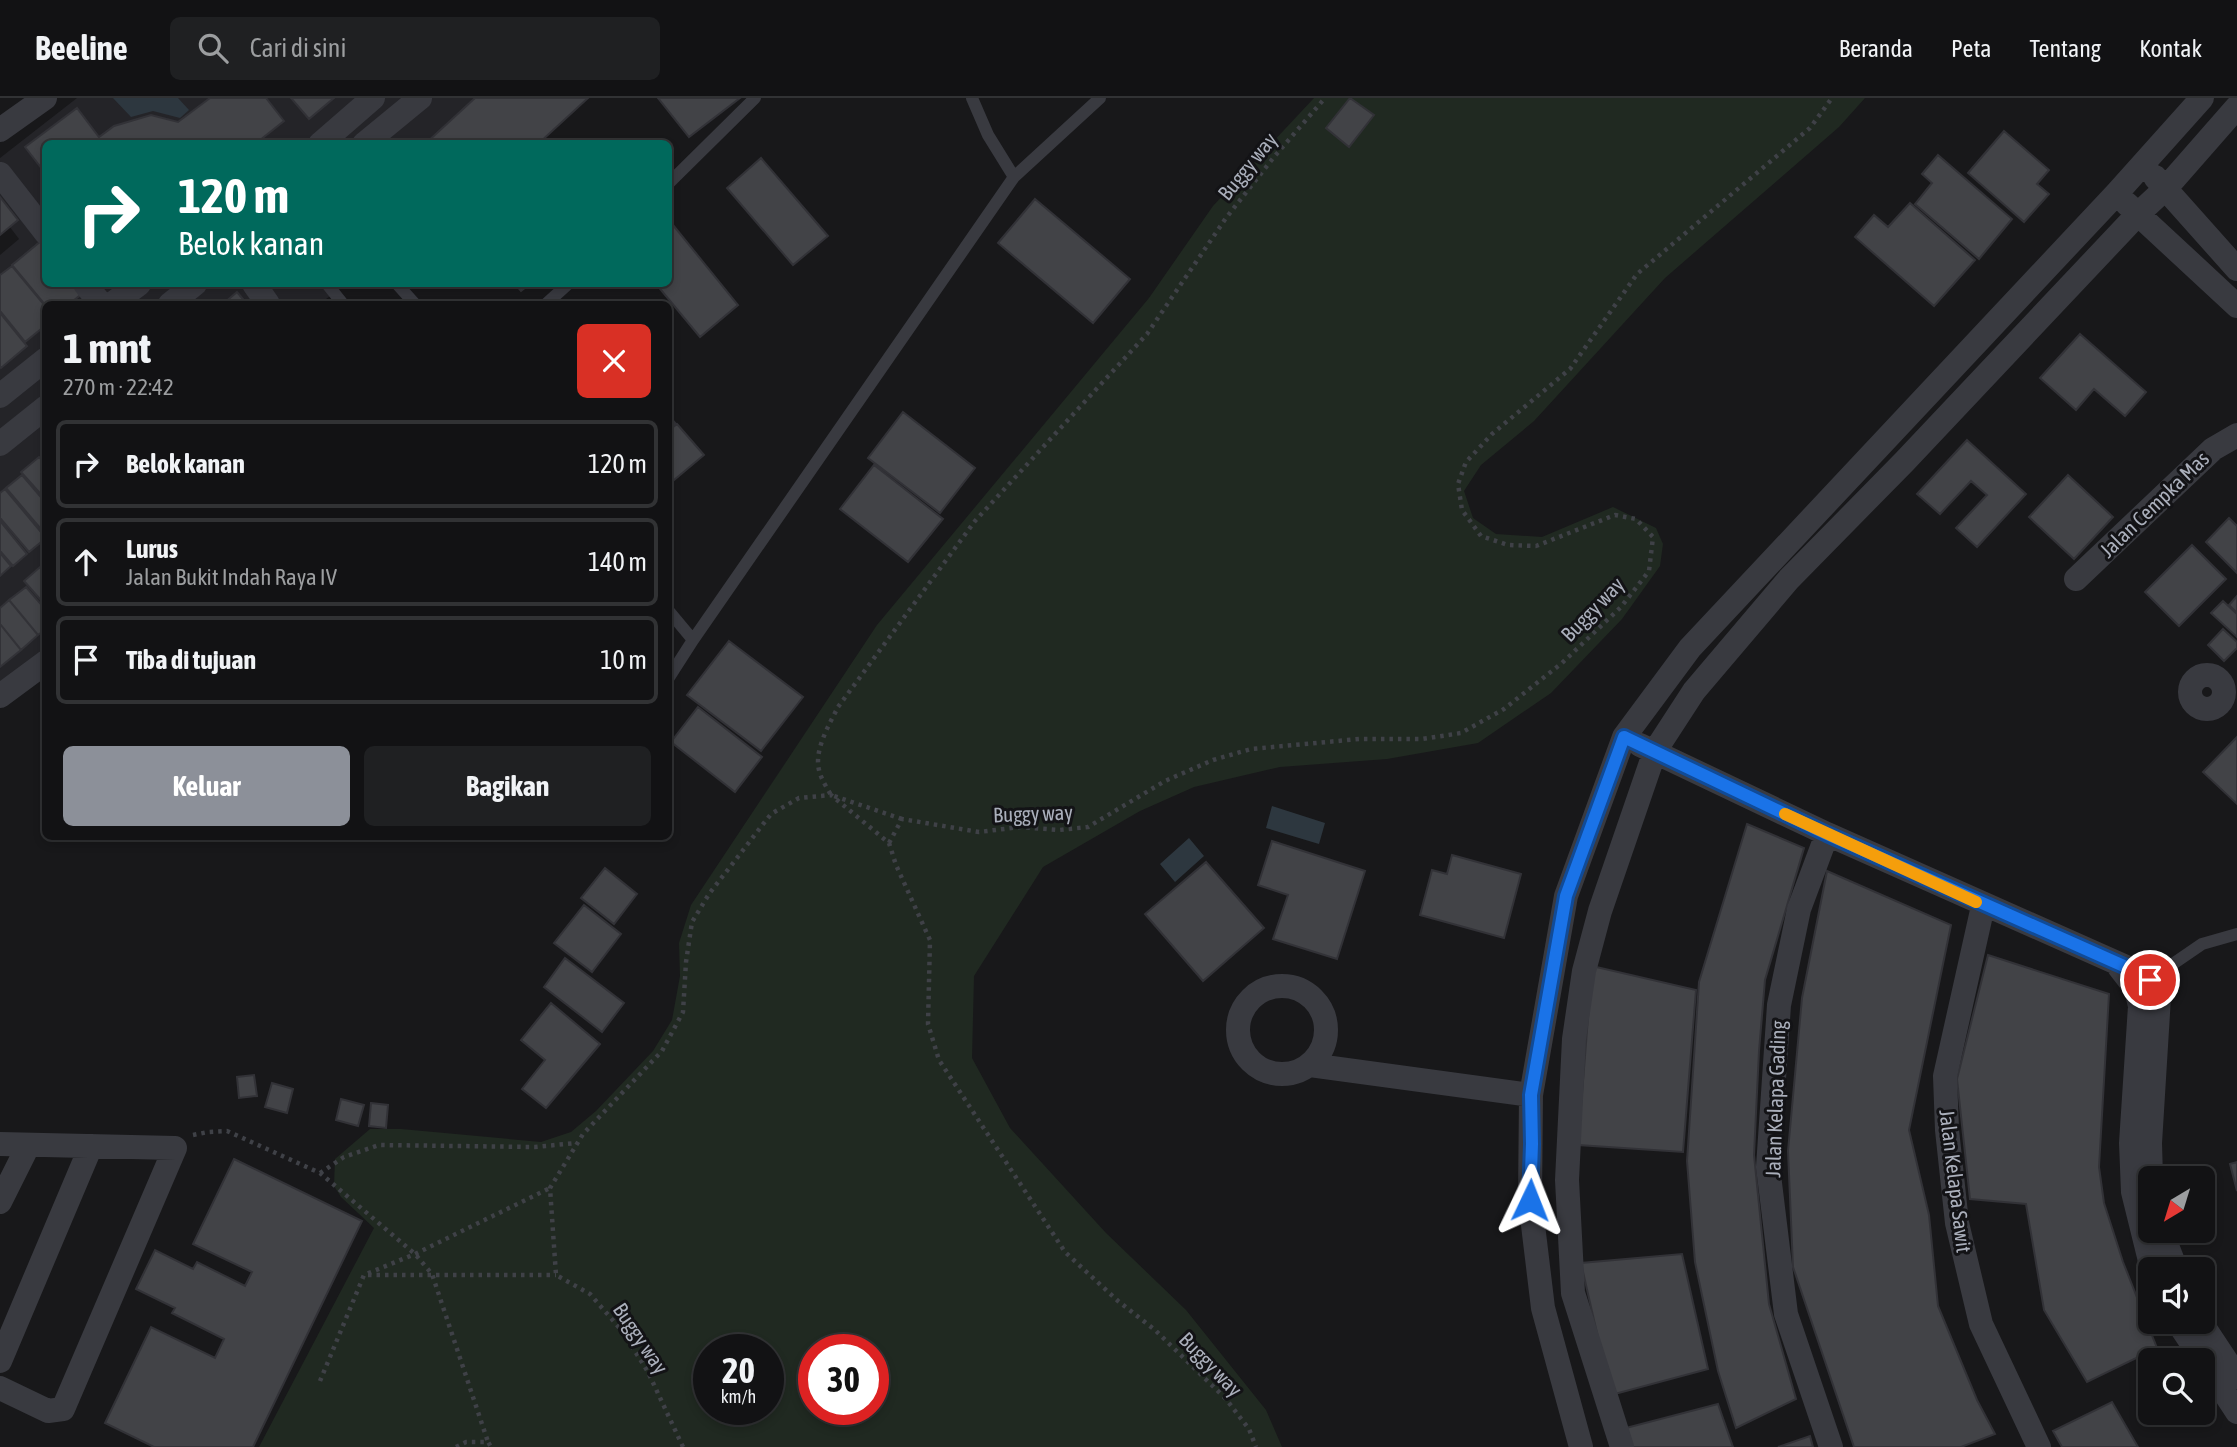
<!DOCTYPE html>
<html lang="id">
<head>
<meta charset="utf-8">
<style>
  :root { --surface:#121214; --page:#1f2022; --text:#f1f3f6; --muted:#9c9ea0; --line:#313234; --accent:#8c9099 }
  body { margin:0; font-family:"Asap Condensed",sans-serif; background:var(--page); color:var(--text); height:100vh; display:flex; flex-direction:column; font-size:26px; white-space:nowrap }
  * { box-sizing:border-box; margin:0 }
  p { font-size:23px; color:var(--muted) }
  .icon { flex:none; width:38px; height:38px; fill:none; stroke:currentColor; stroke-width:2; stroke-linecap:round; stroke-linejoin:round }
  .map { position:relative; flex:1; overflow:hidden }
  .drawer { position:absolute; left:42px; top:203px; width:630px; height:539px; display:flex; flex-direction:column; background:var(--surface); border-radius:10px; box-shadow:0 4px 10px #0003,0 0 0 2px var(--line) }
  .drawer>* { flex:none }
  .top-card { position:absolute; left:42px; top:42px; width:630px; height:147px; border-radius:10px; box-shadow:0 4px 10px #0003,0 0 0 2px var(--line); background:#00695c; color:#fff; overflow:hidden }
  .needle { width:46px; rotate:218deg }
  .tools { position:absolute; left:2138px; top:1068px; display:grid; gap:14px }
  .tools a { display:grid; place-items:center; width:77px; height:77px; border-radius:10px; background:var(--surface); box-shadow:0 4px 10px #0003,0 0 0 2px var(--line); font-size:35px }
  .speed { position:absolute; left:693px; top:1236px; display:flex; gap:14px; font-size:35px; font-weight:700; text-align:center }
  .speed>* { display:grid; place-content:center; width:91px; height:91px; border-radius:50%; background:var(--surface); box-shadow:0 4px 10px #0003,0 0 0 2px var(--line); line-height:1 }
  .speed small { font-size:18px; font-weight:400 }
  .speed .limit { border:10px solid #d22; background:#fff; color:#111 }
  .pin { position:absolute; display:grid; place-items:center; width:60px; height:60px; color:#fff; margin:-30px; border:4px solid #fff; border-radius:50%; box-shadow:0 2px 7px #0007 }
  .me { position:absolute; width:77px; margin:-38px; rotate:2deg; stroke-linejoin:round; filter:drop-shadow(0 0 5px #0008) }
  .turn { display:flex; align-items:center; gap:24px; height:147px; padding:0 21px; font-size:32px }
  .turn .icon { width:91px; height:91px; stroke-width:2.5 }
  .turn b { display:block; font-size:49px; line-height:60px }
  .round { display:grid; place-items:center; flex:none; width:74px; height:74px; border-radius:10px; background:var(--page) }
  .headline { display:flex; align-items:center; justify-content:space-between; height:119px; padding:0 21px }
  h1 { font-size:42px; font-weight:700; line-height:52px }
  .primary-button { display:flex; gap:14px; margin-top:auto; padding:14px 21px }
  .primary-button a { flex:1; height:80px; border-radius:10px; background:var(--accent); color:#fff; font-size:28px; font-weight:700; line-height:80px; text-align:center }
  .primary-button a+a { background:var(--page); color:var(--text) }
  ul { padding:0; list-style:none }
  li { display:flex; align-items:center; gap:21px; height:88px; margin:0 14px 10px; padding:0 7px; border:4px solid var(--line); border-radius:10px }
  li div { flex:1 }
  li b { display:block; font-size:26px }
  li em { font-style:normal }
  header { display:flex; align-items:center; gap:42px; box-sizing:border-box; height:98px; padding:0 35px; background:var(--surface); border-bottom:2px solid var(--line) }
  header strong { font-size:33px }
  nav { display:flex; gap:38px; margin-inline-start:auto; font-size:24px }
  .search { width:490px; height:63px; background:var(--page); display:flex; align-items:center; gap:18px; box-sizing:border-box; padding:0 24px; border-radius:10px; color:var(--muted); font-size:26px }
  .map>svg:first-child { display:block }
</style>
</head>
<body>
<header>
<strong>Beeline</strong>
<div class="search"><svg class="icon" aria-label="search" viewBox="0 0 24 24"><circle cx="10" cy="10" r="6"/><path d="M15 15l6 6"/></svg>Cari di sini</div>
<nav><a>Beranda</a><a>Peta</a><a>Tentang</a><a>Kontak</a></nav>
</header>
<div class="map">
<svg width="2237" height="1349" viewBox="0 0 2237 1349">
  <rect width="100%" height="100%" fill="#18181a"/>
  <!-- built -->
  <path fill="#242428" d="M77,0H560L508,45L46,46V186H347L319,206H46L45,565L0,602V157L19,141L0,116V60Z"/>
  <!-- green -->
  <path fill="#202921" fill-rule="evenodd" d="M1314,0H1865L1839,29L1665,180L1534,323L1481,367L1464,393L1473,420L1496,436L1542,439L1613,409L1656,430L1663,446L1660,468L1622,521L1551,595L1478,645L1387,661L1280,669L1194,689L1140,713L1043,769L974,878L972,960L1010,1030L1106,1135L1186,1212L1266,1312L1282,1349H259L374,1130L341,1099L334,1088L335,1061L370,1031H401L541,1044L571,1034L596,1013L653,953L672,922L680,878L679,845L691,807L877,527L1149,200L1213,108ZM709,1251H768V1311H709ZM814,1251H873V1311H814Z"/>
  <!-- water -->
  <path fill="#2d373f" d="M113,0H178L189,12L180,20L153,13L131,19Z
    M1272,708L1325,725L1319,746L1266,730Z
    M1189,740L1204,758L1175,784L1160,766Z"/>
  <!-- building -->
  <path fill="#424347" stroke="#323237" stroke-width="2" d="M210,0H266L284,23L255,46H46V76L25,49L77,10L99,39L114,28L151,17L178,24Z
    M291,0H334L309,21Z
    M475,0H588L538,46H425Z
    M658,0H740L689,39Z
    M1350,0L1374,17L1349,49L1326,30Z
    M2004,33L2049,72L2037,86L2049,96L2024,124L1968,75Z
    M1938,57L2012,121L1979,161L1915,106L1932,85L1922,76Z
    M761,60L828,138L793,167L727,90Z
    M0,99L18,122L0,137Z
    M1035,101L1130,181L1093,225L998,145Z
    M1910,105L1975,162L1934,208L1855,139L1874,117L1888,129Z
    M673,127L738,207L700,239L656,186H668V131Z
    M41,143L46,149V186H76L83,195L69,206L46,208L12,167Z
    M12,168L46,209V227L25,244L0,213V177Z
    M515,186H530L521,193Z
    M237,194L247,206H223Z
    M0,215L27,248L1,270L0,268Z
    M2080,236L2146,294L2125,318L2094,291L2076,312L2040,280Z
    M903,314L975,370L940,415L868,360Z
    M668,317L676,326L668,333Z
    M677,326L704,357L668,387V333Z
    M1967,342L2026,396L1977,449L1956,430L1987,397L1971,383L1940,416L1917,396Z
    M39,359L46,366V402L21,374Z
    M874,367L943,421L908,464L840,411Z
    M22,377L46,405V437L6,390Z
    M2068,377L2113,419L2074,461L2029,419Z
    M5,391L46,440L29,454L0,420V395Z
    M2229,420L2237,428V475L2206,444Z
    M0,423L27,456L13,468L0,453Z
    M2192,447L2226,481L2179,528L2145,494Z
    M0,455L11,468L0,478Z
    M40,469L46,475V508L24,483Z
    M26,489L46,512V531L38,537L9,502Z
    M2237,498V515L2229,507Z
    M9,502L38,537L21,552L0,526V510Z
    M2223,503L2237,516V539L2211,515Z
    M0,526L21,552L0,569Z
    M2223,531L2237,544V550L2224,563L2208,547Z
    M729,543L803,599L761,653L687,597Z
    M698,609L762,659L735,694L671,644Z
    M2237,639V706L2203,674Z
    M1747,726L1804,750L1765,882L1759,953L1754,1057L1769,1206L1796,1301L1736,1330L1718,1273L1695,1164L1687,1063L1699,884Z
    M1272,743L1365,773L1337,861L1273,841L1288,797L1258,787Z
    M1452,757L1521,776L1504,840L1420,817L1432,772L1447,776Z
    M1206,764L1264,830L1203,883L1145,816Z
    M605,770L637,796L614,826L581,800Z
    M1827,773L1951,827L1909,1032L1929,1117L1938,1208L1977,1302L1995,1336L1961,1349H1854L1793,1169L1788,1053L1802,900Z
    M584,807L621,836L592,874L554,845Z
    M1988,857L2109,896L2099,1069L2104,1105L2123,1164L2157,1250L2087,1284L2044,1212L2026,1106L1970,1101L1957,981Z
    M565,860L624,905L602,934L544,889Z
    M1592,868L1696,892L1683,1054L1578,1047Z
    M551,905L600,946L546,1010L522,991L545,962L521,942Z
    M254,977L257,998L239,1000L237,979Z
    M272,985L293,991L287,1015L265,1009Z
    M341,1001L364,1007L358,1028L336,1022Z
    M371,1005L388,1007L386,1030L369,1028Z
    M234,1061L362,1123L253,1349H154L105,1325L151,1229L215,1260L224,1241L172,1215L175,1210L136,1191L155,1152L193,1171L197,1164L245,1188L252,1174L193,1146Z
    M2237,1064V1093L2230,1066Z
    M1682,1156L1708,1271L1611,1297L1581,1165Z
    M2112,1304L2138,1349H2062L2053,1333Z
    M1718,1306L1733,1349H1631L1626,1330Z
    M1810,1338L1813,1349H1778Z"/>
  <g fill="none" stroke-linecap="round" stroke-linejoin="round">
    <!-- path -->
    <path stroke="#3f4147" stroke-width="4.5" stroke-dasharray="3.5 5" stroke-linecap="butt" d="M902,721L831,697C827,690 821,681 819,672C814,652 829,627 838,609L975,423L1147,236L1226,120L1274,59L1325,0
      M889,745L902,721L979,734L1020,729L1059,732L1088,729L1165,683L1213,662L1251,651L1359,641H1422L1461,635L1504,611L1562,565L1621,509L1649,473L1653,439L1636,421L1615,417L1536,448L1508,447L1481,438L1462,412L1458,386L1466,364L1492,336L1570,271L1637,176L1810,30L1832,0
      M193,1037L208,1034L227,1033L320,1075L415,1156L432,1176L488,1344
      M320,1075L344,1059L379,1047L535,1049L576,1045
      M368,1177H556
      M320,1283L364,1177L415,1156L550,1090
      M456,1349L466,1344H488L491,1349
      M683,1349L648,1274L623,1234L590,1196L556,1177L550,1090L583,1036L662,953L683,914L686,864L692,824L709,796L771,716L799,700L831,697L889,745L896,767L930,842L928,926L939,962L1065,1154L1118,1203L1155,1232L1226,1301L1249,1331L1256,1349"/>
    <!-- service -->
    <path stroke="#393a40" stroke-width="12" d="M972,0L988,37L1014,79
      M668,86L755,0
      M327,186L343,206
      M397,186L415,206
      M546,206L568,186
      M668,512L693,542
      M668,581L693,542L1014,79L1100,0
      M2148,883L2202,846L2237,836"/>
    <!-- minor -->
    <path stroke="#393a40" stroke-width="24" d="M0,32L45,0
      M320,46L373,0
      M364,46L420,0
      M0,76L46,135
      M2155,79L2237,171
      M2127,106L2237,208
      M85,186L101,206
      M254,186L268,206
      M112,206L139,186
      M170,206L195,186
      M0,298L46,261
      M0,346L46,309
      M2076,481L2213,351L2237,337
      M2190 594a17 17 0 1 1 34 0a17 17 0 1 1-34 0Z
      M0,598L46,564
      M1640,647L1827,736L2135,873L2150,882L2159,899L2150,1045L2151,1080
      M1827,736L1799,811L1779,907L1768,1069L1786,1216L1831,1349
      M1983,808L1945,978L1947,1032L1957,1125L1981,1226L2039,1349
      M2119,869L2136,891L2140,908L2131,1045L2133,1094L2152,1171
      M1238 932a44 44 0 1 1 88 0a44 44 0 1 1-88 0Z
      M1310,967L1531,997
      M0,1046L175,1050L63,1311L48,1313L0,1290
      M0,1104L28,1048
      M2161,1132L2176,1171
      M2177,1223L2203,1262
      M2200,1223L2237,1279
      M2203,1262L2237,1314
      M0,1263L91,1048
      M1581,1349L1543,1210L1530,1102L1531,997L1566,798L1624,639L1690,550L2116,96L2202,0
      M1622,1349L1573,1195L1567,1082L1574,941L1584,873L1600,813L1655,653L1694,593L1789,481L1904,364L2138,116L2166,90L2237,9"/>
  </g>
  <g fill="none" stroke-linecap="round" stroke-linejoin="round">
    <!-- route casing -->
    <g stroke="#114b97" stroke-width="18">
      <path id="route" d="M1530,1102L1532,1046L1531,997L1566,798L1624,639L1827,736L2135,873L2150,882"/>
    </g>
    <!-- route -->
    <use href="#route" stroke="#1a73e8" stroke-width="12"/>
    <!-- slow -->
    <path stroke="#f59e0b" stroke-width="12" d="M1785,716L1976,804"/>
  </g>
  <g text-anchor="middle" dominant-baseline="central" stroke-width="6" stroke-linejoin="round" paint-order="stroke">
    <!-- street labels -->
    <g font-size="21" fill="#aaafbb" stroke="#131316">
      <text transform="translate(1247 68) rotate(-51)">Buggy way</text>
      <text transform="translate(2154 406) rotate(-44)">Jalan Cempka Mas</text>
      <text transform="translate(1592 511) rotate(-46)">Buggy way</text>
      <text transform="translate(1033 715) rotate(-2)">Buggy way</text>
      <text transform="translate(1775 1001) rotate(-88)">Jalan Kelapa Gading</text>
      <text transform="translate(1956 1083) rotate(83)">Jalan Kelapa Sawit</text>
      <text transform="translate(641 1240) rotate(56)">Buggy way</text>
      <text transform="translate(1211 1266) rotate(46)">Buggy way</text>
    </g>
  </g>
</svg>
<div class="tools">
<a><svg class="needle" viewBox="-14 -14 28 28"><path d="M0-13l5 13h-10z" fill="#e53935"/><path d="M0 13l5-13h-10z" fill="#9c9ea0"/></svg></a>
<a><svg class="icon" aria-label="sound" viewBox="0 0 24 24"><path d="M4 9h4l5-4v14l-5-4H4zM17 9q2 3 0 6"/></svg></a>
<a><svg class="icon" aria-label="search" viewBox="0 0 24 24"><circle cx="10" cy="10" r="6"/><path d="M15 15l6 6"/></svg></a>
</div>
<div class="speed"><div>20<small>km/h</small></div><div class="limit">30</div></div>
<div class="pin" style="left:2150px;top:882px;background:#d93025"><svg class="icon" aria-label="arrive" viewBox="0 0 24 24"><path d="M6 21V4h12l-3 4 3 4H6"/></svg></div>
<svg class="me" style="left:1530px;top:1102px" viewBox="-20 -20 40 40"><path d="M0-17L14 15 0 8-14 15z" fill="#1a73e8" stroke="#fff" stroke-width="4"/></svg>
<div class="top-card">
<div class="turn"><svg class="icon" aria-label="right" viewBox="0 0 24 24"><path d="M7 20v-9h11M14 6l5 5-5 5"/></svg><div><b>120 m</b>Belok kanan</div></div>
</div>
<section class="drawer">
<div class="headline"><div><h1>1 mnt</h1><p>270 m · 22:42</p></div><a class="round" style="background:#d93025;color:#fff"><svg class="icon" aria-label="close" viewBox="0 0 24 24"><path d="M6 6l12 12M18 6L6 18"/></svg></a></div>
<ul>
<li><svg class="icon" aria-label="right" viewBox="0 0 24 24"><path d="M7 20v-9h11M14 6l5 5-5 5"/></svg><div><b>Belok kanan</b></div><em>120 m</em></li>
<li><svg class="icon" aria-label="ahead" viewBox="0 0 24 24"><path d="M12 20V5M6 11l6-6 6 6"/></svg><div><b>Lurus</b><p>Jalan Bukit Indah Raya IV</p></div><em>140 m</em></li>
<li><svg class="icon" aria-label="arrive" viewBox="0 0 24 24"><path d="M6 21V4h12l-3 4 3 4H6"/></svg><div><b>Tiba di tujuan</b></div><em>10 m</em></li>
</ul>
<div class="primary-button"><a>Keluar</a><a>Bagikan</a></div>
</section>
</div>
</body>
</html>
